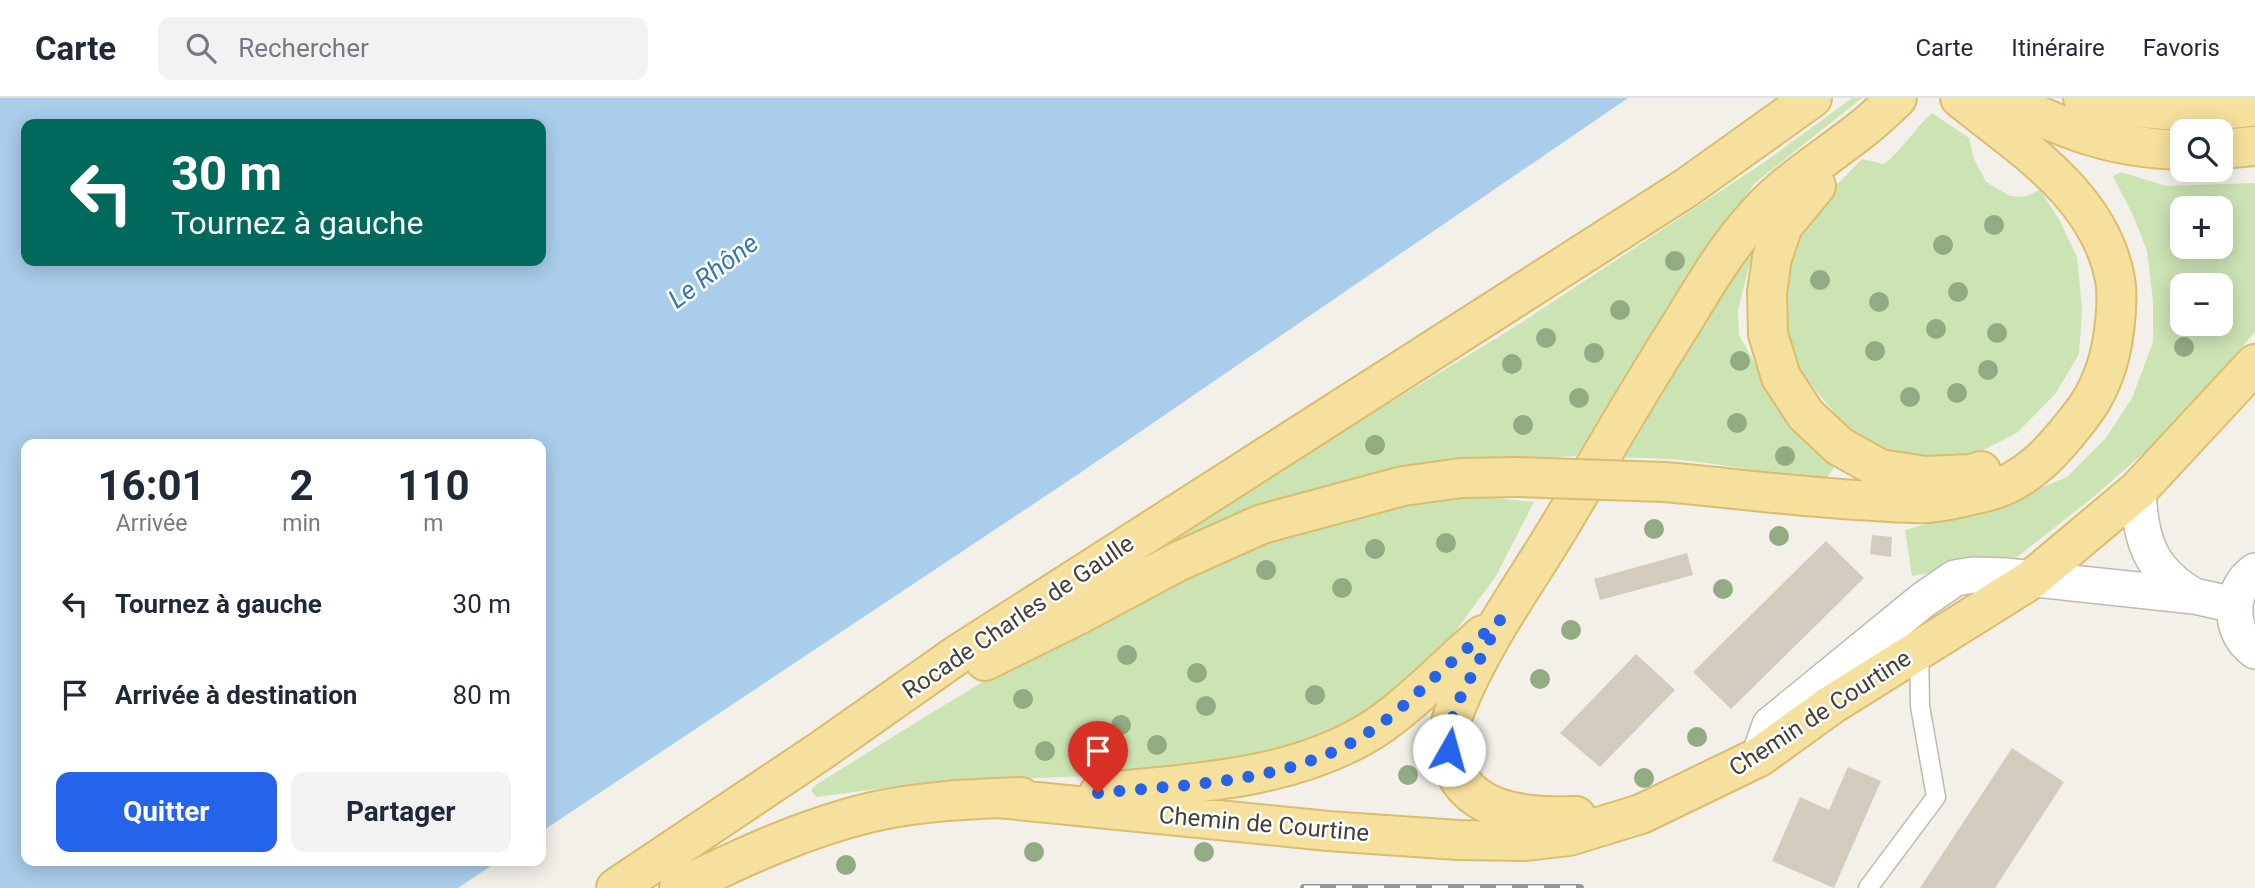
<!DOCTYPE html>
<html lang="fr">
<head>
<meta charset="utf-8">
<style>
  :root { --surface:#fff; --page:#f2f2f3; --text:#1f2937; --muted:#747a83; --line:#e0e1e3; --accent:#2563eb }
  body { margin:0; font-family:Roboto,sans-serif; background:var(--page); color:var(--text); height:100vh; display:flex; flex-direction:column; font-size:26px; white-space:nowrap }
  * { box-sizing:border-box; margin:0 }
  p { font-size:23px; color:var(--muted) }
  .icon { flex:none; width:38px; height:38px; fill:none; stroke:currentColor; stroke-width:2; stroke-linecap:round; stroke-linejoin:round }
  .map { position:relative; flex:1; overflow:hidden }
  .details { position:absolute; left:21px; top:341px; width:525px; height:427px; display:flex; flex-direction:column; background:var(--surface); border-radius:14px; box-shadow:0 4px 18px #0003 }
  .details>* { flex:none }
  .guide { position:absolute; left:21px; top:21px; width:525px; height:147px; border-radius:14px; box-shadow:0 4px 18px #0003; background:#00695c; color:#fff; overflow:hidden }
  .buttons { position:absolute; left:2170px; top:21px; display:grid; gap:14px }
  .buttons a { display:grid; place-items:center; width:63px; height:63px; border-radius:14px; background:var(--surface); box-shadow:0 4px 18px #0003; font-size:35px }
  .pin { position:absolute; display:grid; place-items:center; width:60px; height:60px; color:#fff; margin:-72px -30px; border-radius:50% 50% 50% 0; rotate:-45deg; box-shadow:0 0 7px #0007 }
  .pin .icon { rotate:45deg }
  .me { position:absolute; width:77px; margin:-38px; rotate:7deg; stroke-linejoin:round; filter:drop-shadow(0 0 5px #0008) }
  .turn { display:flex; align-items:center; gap:24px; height:147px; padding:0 35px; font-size:32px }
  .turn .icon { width:91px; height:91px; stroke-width:2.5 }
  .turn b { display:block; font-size:49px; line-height:60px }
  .eta { display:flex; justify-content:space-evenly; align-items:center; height:119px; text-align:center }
  .eta b { font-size:42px; font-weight:700; line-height:49px }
  .cta { display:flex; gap:14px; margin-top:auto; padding:14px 35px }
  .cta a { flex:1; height:80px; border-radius:14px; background:var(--accent); color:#fff; font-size:28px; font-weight:700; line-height:80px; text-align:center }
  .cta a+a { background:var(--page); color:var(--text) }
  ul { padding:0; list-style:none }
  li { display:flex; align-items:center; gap:21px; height:91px; padding:0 35px }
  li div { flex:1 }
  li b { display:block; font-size:26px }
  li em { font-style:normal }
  header { display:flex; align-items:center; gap:42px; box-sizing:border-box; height:98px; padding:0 35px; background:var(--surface); border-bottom:2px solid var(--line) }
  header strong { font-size:33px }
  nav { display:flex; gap:38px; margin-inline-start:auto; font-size:24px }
  .search { width:490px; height:63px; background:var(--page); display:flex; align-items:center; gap:18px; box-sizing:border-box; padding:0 24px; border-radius:14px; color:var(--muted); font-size:26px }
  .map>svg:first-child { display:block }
</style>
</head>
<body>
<header>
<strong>Carte</strong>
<div class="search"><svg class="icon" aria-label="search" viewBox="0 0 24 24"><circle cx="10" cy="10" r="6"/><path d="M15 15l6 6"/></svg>Rechercher</div>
<nav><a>Carte</a><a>Itinéraire</a><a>Favoris</a></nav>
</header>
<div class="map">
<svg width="2255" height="790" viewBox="0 0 2255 790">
  <rect width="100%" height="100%" fill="#f2f0e8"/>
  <!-- green -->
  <path fill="#cce3b4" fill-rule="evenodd" d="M1852,0H1862L1755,85L1712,145L1663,228L1576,358L1476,364L1360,378L1242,418L1109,482L1210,414L1518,227L1766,63Z
    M1932,15L1969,40L1974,61L1986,84L2010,98L2024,99L2040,92L2059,121L2077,159L2082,212L2079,256L2056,295L2018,334L1978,355L1935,361L1892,358L1842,324L1801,274L1782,216L1785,173L1795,139L1824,100L1862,61L1884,66C1903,51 1914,31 1932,15Z
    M2121,74L2166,88L2255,85V234L2171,331L2091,401L2017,459L1912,478L1905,432L2012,402L2067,379L2106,340L2132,300L2153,244V203L2147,153L2133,117L2113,78ZM2182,110H2221V149H2182ZM2182,187H2221V226H2182Z
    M1755,145L1738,212L1739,237L1766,285L1802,341L1835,368L1823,385C1756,373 1689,358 1621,360L1717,182Z
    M1467,397L1534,404L1496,478L1437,558L1354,626L1287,658L1194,674L931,684L816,699L811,692L817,686C998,574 1183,452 1393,404C1417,399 1443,399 1467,397Z"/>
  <!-- water -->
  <path fill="#a9cdea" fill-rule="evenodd" d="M0,0H1628L1077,377L541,734V346H26V763H498L458,790H0ZM26,26H541V163H26Z"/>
  <!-- building -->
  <path fill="#d3ccbe" d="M1872,437L1892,439L1891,459L1870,456Z
    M1826,443L1864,480L1731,611L1693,574Z
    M1687,455L1693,477L1600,502L1594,481Z
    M1636,556L1675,592L1600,669L1560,635Z
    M2012,650L2064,684L1995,790H1920Z
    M1848,669L1881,683L1834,790L1772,763L1800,699L1829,712Z"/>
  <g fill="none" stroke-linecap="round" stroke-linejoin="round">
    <!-- service casing -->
    <g stroke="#c0baae" stroke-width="21">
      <path id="service" d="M1868,790L1936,699L1920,608L1919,552"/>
    </g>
    <!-- minor casing -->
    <g stroke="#c0baae" stroke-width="38">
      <path id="minor" d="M2138,392C2140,442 2150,473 2194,498
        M2255,473C2228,492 2228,534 2255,553
        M1759,659L1770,627L1923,502L1955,480L1973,477L2006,478L2194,498L2235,507"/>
    </g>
    <!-- primary casing -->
    <g stroke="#dabd6e" stroke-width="42">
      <path id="primary" d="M2002,0C2065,32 2111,50 2182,52
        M2083,0C2140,13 2198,17 2255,8
        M2221,51L2255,48
        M1816,88L1783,128L1772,160L1767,194L1768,236L1781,279L1806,317L1839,348L1880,371L1925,378L1971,376L1981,373
        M1664,384C1734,390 1805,400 1875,403C1892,404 1911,406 1928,405C1947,404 1967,398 1985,394C2027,384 2054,352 2079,320C2100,294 2110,266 2114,233C2116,217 2118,197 2115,181C2100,98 2021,49 1960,0
        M985,563L1078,517L1177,464L1262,426L1403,388L1461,380L1516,379
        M1099,695C1189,685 1283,683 1364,637C1403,615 1448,567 1483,537
        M998,700L1328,733L1458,742L1525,743L1569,738L1641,716L1759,659L1831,607L2032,481L2138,392L2255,266
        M1576,718C1525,720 1459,715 1449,653C1446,637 1451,621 1457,607C1485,538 1531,478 1568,414C1605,352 1641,289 1680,228C1701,194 1722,157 1748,127C1780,87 1818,66 1857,35C1871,25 1884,12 1897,0
        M616,790L822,652L957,557L1686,90L1812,0
        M679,790C741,760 804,730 872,714C921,703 971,701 1021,699"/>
    </g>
    <!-- service -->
    <use href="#service" stroke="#fff" stroke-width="18"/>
    <!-- minor -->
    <use href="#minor" stroke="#fff" stroke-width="35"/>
    <!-- primary -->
    <use href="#primary" stroke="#f6e09d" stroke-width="38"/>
    <!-- rail casing -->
    <g stroke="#969696" stroke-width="8">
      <path id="rail" d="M1304,790H1580"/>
    </g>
    <!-- rail -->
    <use href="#rail" stroke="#fff" stroke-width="5" stroke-dasharray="16" stroke-linecap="butt"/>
    <!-- primary-bridge casing -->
    <g stroke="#dabd6e" stroke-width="42" stroke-linecap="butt">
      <path id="primary-bridge" d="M1516,379L1664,384"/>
    </g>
    <!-- primary-bridge -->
    <use href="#primary-bridge" stroke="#f6e09d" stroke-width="38"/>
  </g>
  <!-- trees -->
  <g fill="#93ab82">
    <circle cx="1994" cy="127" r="10"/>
    <circle cx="1943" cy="147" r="10"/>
    <circle cx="1675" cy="163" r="10"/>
    <circle cx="1820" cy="182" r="10"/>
    <circle cx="1958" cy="194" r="10"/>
    <circle cx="1879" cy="204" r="10"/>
    <circle cx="1620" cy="212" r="10"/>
    <circle cx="1936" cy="231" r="10"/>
    <circle cx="1997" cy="235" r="10"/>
    <circle cx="1546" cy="240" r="10"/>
    <circle cx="2184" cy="249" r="10"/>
    <circle cx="1875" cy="253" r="10"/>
    <circle cx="1594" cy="255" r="10"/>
    <circle cx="1740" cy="263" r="10"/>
    <circle cx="1512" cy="266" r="10"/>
    <circle cx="1988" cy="272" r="10"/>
    <circle cx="1957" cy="295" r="10"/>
    <circle cx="1910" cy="299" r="10"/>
    <circle cx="1579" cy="300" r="10"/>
    <circle cx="1737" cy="325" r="10"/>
    <circle cx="1523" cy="327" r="10"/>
    <circle cx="1375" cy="347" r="10"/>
    <circle cx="1785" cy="358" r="10"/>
    <circle cx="1654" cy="431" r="10"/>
    <circle cx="1779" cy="438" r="10"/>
    <circle cx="1446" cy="445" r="10"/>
    <circle cx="1375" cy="451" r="10"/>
    <circle cx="1266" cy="472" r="10"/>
    <circle cx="1342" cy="490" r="10"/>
    <circle cx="1723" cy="491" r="10"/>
    <circle cx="1571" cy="532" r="10"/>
    <circle cx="1127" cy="557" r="10"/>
    <circle cx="1197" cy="575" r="10"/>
    <circle cx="1540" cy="581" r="10"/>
    <circle cx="1315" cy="597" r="10"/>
    <circle cx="1023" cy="601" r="10"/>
    <circle cx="1206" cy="608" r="10"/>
    <circle cx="1121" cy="627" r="10"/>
    <circle cx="1697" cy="639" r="10"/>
    <circle cx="1157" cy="647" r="10"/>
    <circle cx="1045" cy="653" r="10"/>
    <circle cx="1408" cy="677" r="10"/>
    <circle cx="1644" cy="680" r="10"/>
    <circle cx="1034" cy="754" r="10"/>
    <circle cx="1204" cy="754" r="10"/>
    <circle cx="846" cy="767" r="10"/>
  </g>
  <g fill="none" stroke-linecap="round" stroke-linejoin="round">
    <!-- route -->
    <path stroke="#2563eb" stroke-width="12" stroke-dasharray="0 21.6" d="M1098,695C1187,686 1288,686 1366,636C1392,620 1414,598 1436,578C1457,559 1479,540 1500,522L1456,608L1450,627L1449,652"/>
  </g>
  <g text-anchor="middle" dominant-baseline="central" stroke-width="5" stroke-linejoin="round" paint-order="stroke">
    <!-- street labels -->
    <g font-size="24" fill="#454037" stroke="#fff">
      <text transform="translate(1018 519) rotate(-34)">Rocade Charles de Gaulle</text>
      <text transform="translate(1820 615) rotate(-33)">Chemin de Courtine</text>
      <text transform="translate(1264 726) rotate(5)">Chemin de Courtine</text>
    </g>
    <!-- water labels -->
    <g font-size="26" font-style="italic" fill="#3976a8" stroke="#fff">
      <text transform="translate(713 173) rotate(-37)">Le Rhône</text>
    </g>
  </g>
</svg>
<div class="buttons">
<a><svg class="icon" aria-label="search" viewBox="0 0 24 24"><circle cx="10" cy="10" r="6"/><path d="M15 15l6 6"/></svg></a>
<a>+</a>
<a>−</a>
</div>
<div class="pin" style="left:1098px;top:695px;background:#d93025"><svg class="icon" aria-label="arrive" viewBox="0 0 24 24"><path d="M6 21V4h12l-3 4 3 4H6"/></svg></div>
<svg class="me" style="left:1449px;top:652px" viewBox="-20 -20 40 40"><circle r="19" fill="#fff"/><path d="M0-13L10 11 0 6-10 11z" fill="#2563eb"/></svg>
<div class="guide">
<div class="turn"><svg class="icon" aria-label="left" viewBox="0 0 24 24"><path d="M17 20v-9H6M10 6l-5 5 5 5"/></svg><div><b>30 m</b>Tournez à gauche</div></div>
</div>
<section class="details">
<div class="eta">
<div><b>16:01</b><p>Arrivée</p></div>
<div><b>2</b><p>min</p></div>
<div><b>110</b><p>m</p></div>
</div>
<ul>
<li><svg class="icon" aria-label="left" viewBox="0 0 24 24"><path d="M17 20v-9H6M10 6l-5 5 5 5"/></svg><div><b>Tournez à gauche</b></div><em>30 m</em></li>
<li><svg class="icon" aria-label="arrive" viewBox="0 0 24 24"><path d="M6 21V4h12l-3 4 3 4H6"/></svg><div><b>Arrivée à destination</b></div><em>80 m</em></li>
</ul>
<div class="cta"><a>Quitter</a><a>Partager</a></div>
</section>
</div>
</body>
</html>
